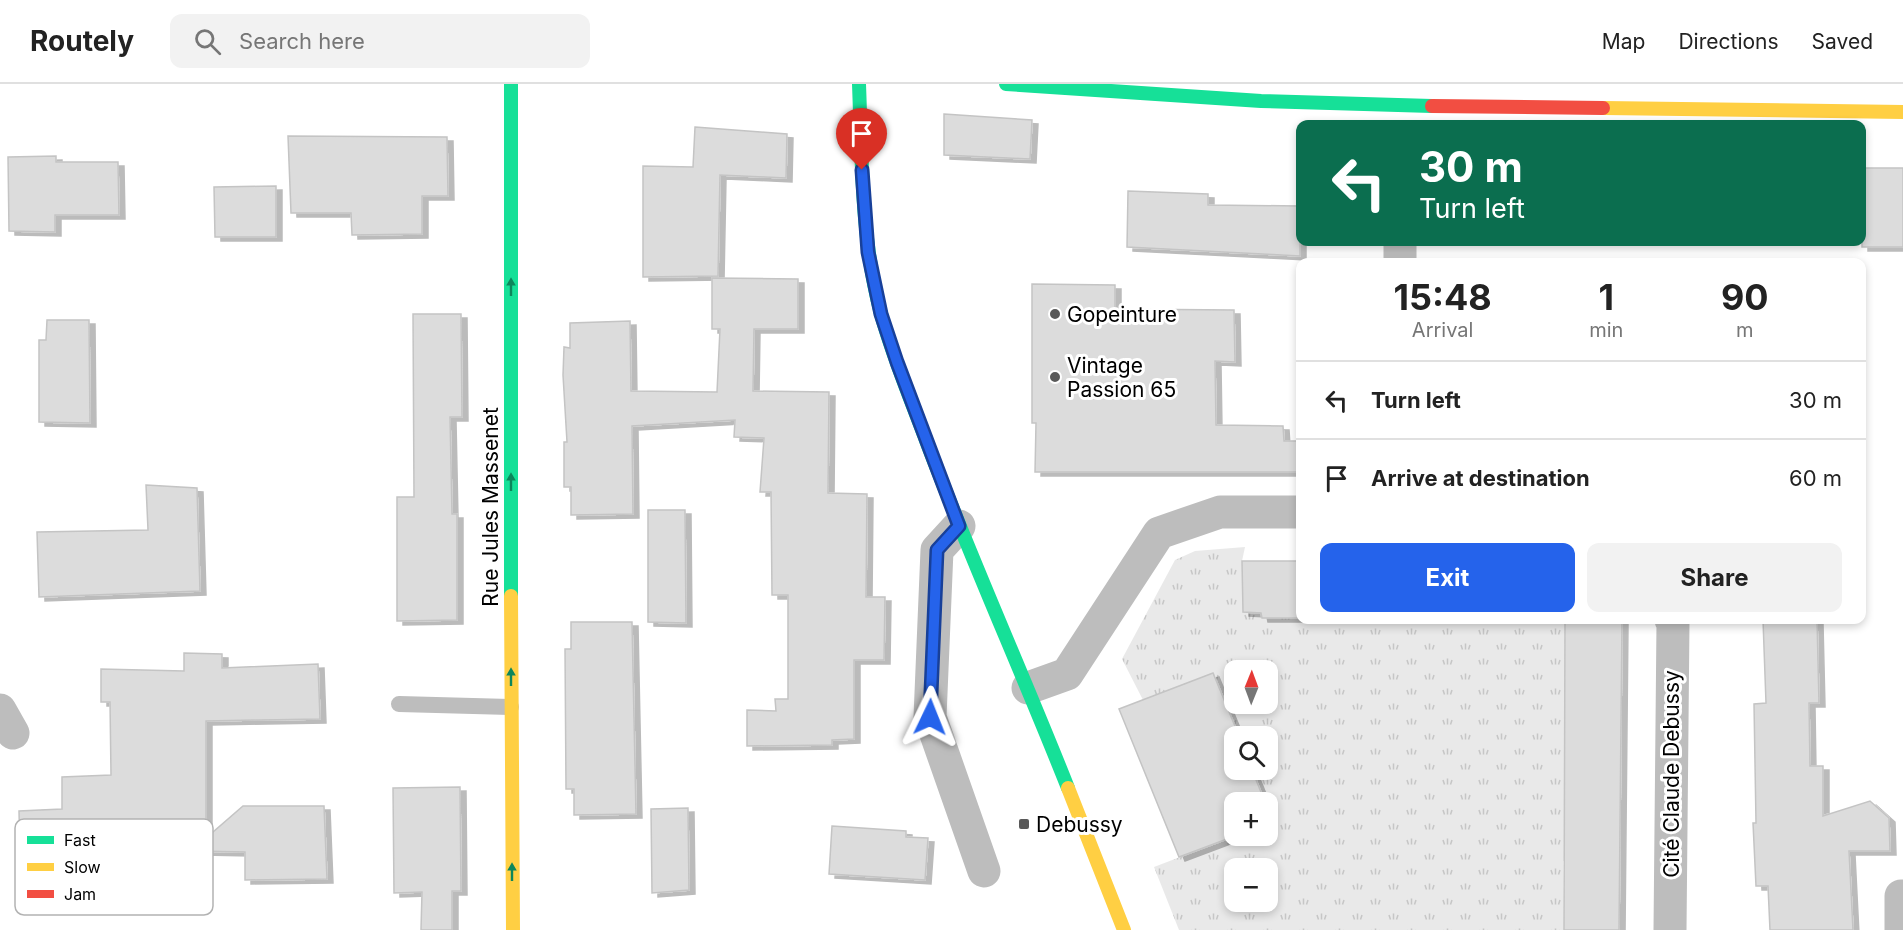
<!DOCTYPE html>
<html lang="en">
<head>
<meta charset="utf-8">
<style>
  :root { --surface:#fff; --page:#f2f2f2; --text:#222; --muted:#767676; --line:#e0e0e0; --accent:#2563eb }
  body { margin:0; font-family:Inter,sans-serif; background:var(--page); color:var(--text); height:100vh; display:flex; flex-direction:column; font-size:22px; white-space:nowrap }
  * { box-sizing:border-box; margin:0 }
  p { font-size:20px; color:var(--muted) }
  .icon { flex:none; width:33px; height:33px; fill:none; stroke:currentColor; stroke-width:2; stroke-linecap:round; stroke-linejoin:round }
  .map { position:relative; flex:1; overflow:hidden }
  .details { position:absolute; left:1296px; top:174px; width:570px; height:366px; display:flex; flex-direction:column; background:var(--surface); border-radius:12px; box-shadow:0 3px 9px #0003 }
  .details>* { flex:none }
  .hud { position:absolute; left:1296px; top:36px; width:570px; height:126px; border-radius:12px; box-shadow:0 3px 9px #0003; background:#0b6e4f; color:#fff; overflow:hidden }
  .needle { width:39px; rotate:1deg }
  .controls { position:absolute; left:1224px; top:576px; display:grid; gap:12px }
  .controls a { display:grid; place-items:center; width:54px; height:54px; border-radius:12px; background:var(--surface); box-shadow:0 3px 9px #0003; font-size:30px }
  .pin { position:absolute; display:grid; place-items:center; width:51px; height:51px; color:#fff; margin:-62px -26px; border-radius:50% 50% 50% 0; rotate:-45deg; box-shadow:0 0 6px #0007 }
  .pin .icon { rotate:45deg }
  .me { position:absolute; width:66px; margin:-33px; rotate:2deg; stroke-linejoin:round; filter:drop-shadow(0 0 4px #0008) }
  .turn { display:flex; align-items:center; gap:21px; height:126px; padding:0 24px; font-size:27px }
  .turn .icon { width:78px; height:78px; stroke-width:2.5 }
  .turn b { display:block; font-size:42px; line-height:51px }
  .eta { display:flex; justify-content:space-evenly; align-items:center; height:102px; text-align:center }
  .eta b { font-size:36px; font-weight:700; line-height:42px }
  .button { display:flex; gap:12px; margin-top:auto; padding:12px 24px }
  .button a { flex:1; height:69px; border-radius:12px; background:var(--accent); color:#fff; font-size:24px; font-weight:700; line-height:69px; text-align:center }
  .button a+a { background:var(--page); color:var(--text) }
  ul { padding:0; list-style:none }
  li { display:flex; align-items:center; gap:18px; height:78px; padding:0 24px; border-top:2px solid var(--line) }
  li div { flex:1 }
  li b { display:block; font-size:22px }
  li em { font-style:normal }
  header { display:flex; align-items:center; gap:36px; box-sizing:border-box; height:84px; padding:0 30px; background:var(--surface); border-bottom:2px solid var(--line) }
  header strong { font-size:28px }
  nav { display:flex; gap:33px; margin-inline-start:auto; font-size:21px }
  .search { width:420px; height:54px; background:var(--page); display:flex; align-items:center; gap:15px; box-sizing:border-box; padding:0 21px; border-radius:12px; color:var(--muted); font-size:22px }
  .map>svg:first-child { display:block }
</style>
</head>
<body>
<header>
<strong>Routely</strong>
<div class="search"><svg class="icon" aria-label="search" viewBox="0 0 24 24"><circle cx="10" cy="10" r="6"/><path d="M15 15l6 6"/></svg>Search here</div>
<nav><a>Map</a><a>Directions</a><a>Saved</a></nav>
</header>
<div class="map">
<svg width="1903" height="846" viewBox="0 0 1903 846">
  <defs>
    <pattern id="park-tufts" width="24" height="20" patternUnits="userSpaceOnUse" patternTransform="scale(1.5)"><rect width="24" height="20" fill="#e9e9e9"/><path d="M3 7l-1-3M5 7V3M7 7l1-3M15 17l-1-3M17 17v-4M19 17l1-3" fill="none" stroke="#c6c6c6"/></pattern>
    <filter id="shadow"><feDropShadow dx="6" dy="4" stdDeviation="0" flood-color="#0004"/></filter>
  </defs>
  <rect width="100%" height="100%" fill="#fff"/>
  <!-- park -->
  <path fill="url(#park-tufts)" fill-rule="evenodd" d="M1245,463L1242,477L1243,528L1261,529L1262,534L1570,536C1569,616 1560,696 1568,776L1563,777L1564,846H1179L1154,783L1235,752H1268V739L1273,737L1268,718H1265L1255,690L1249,692L1246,686H1268V652H1234V655L1228,640L1233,638L1213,589L1143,616L1122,575L1175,476L1195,467ZM1234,586H1268V620H1234ZM1234,784H1268V818H1234Z"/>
  <!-- building -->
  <path fill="#dcdcdc" stroke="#c4c4c4" stroke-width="1.5" filter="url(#shadow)" d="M944,30L1032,36L1030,75L944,71Z
    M695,43L787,50L786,94L720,91L718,192L643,193V82L693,83Z
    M288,52L447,53L448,112H422V150L352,151L351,129H291Z
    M56,72V78H118L119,131H55V148L9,147L8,73Z
    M1862,84H1903V163H1862Z
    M276,102V153H215L214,103Z
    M1128,107L1208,110V121L1300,122V172L1127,163Z
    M712,194L798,195V245H754L753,307L829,308L828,409L867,410L866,513H885L884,576H854V655L832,656V661L747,662V626L776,627L775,615H788V511H772L771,408H760L764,354L734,353L735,336L632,342L633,430L571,431V403H564V358H567L563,291L564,263L570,264V239L630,237L631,307L717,308L720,245H712Z
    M1032,200L1115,201V225L1234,226L1235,278L1215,277L1216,341L1283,342L1284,357H1300V388H1035L1036,339H1032Z
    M413,230H461L462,333H450L452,430H457V536L397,537V413H414Z
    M47,236H89L90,339L39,338V256H46Z
    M146,401L197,404L200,507L39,513L37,448L148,446Z
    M648,426H685L686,539L648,538Z
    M1242,477H1300V534H1262L1261,529L1243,528Z
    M1565,536H1622L1619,846H1564Z
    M1763,536H1817L1819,619H1809L1810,682H1823V732L1870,717L1889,734L1890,767H1849L1853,846H1770L1768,802H1756L1753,739H1756L1754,620L1766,619Z
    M571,538H632L636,730L574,731V705H566L565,565H571Z
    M184,569L222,570V584L318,580L320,635L206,637V754L243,722H324L327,795L245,796V768L100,765V775L20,773L19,727L62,725V693L111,691L110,618H101V585L184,587Z
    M1213,589L1239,652H1234V686H1252L1265,718H1234L1235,752L1179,773L1119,625Z
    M460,703L461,807H452V846H421L422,808L394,809L393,704Z
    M688,724L689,806L652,809L651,725Z
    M832,742L906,747V753L928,754L925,796L829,790Z"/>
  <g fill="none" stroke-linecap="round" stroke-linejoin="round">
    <!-- lane -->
    <path stroke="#bdbdbd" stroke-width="16" d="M399,620L511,623"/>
    <!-- street -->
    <path stroke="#bdbdbd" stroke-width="33" d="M1400,158V178
      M959,442L937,466L930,633L984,787
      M1028,604L1067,590L1159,449L1220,428H1300
      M0,626L13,649
      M1670,846L1673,538L1671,536
      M1901,846V812"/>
    <!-- fast -->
    <path stroke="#16e098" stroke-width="14" d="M511,0V512
      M859,0C862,77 861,156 881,230C893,274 911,316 927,359C971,475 1022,588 1068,704
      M1006,0L1261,17L1432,22"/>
    <!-- slow -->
    <path stroke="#ffcf43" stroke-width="14" d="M1603,24L1903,28
      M511,512L513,846
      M1068,704L1124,846"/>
    <!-- jam -->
    <path stroke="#f24e42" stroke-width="14" d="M1432,22L1603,24"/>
  </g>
  <!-- one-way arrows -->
  <defs><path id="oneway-solid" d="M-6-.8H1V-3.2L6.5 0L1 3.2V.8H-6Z" transform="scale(1.5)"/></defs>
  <g fill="#0d865b">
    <use href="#oneway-solid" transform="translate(511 203) rotate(-90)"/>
    <use href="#oneway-solid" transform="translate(511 398) rotate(-90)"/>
    <use href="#oneway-solid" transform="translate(511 593) rotate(-90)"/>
    <use href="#oneway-solid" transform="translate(512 788) rotate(-90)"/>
  </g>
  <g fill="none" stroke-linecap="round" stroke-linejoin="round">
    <!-- route casing -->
    <g stroke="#184099" stroke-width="15">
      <path id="route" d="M862,86L868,168L881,230L897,278L959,442L937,466L930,633"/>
    </g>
    <!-- route -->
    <use href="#route" stroke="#2563eb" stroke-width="10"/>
  </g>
  <!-- markers -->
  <g fill="#595959" stroke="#fff" stroke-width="2">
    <circle cx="1055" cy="230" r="6"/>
    <circle cx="1055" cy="293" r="6"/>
    <rect x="1018" y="734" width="12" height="12" rx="3"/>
  </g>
  <g text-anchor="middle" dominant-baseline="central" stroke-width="6" stroke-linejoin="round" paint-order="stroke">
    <!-- poi labels -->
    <g font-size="21" fill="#000" stroke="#fff" text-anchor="start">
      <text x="1067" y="230">Gopeinture</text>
      <text x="1067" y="281">Vintage<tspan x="1067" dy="24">Passion 65</tspan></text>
      <text x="1036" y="740">Debussy</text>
    </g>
    <!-- street labels -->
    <g font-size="21" fill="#000" stroke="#fff">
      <text transform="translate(490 423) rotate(-90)">Rue Jules Massenet</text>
      <text transform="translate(1671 690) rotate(-90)">Cité Claude Debussy</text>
    </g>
  </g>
  <!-- legend -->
  <rect x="15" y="735" width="198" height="96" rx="9" fill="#fff" stroke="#b2b2b2" stroke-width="1.5"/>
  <rect x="27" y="752" width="27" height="8" fill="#16e098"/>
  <rect x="27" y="779" width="27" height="8" fill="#ffcf43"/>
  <rect x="27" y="806" width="27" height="8" fill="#f24e42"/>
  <g font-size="16" fill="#000">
    <text x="64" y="762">Fast</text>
    <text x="64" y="789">Slow</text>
    <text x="64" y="816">Jam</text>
  </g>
</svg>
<div class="controls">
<a><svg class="needle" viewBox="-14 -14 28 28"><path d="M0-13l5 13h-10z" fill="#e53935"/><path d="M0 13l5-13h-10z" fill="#767676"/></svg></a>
<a><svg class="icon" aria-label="search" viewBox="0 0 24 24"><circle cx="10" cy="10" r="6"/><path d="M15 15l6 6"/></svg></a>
<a>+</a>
<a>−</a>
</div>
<div class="pin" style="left:862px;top:86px;background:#d93025"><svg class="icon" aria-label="arrive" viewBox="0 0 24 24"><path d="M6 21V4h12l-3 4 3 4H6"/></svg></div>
<svg class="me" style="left:930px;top:633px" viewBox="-20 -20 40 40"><path d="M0-17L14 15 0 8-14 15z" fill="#2563eb" stroke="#fff" stroke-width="4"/></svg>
<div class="hud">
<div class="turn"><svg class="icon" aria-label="left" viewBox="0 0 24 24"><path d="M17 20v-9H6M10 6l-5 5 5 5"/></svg><div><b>30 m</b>Turn left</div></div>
</div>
<section class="details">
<div class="eta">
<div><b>15:48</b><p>Arrival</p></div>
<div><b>1</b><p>min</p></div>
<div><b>90</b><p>m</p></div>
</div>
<ul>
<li><svg class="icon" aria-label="left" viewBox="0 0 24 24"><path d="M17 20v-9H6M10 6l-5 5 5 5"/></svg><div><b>Turn left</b></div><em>30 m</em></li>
<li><svg class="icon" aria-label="arrive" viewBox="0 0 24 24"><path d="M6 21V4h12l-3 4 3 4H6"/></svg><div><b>Arrive at destination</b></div><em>60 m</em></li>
</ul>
<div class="button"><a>Exit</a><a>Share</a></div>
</section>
</div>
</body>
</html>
